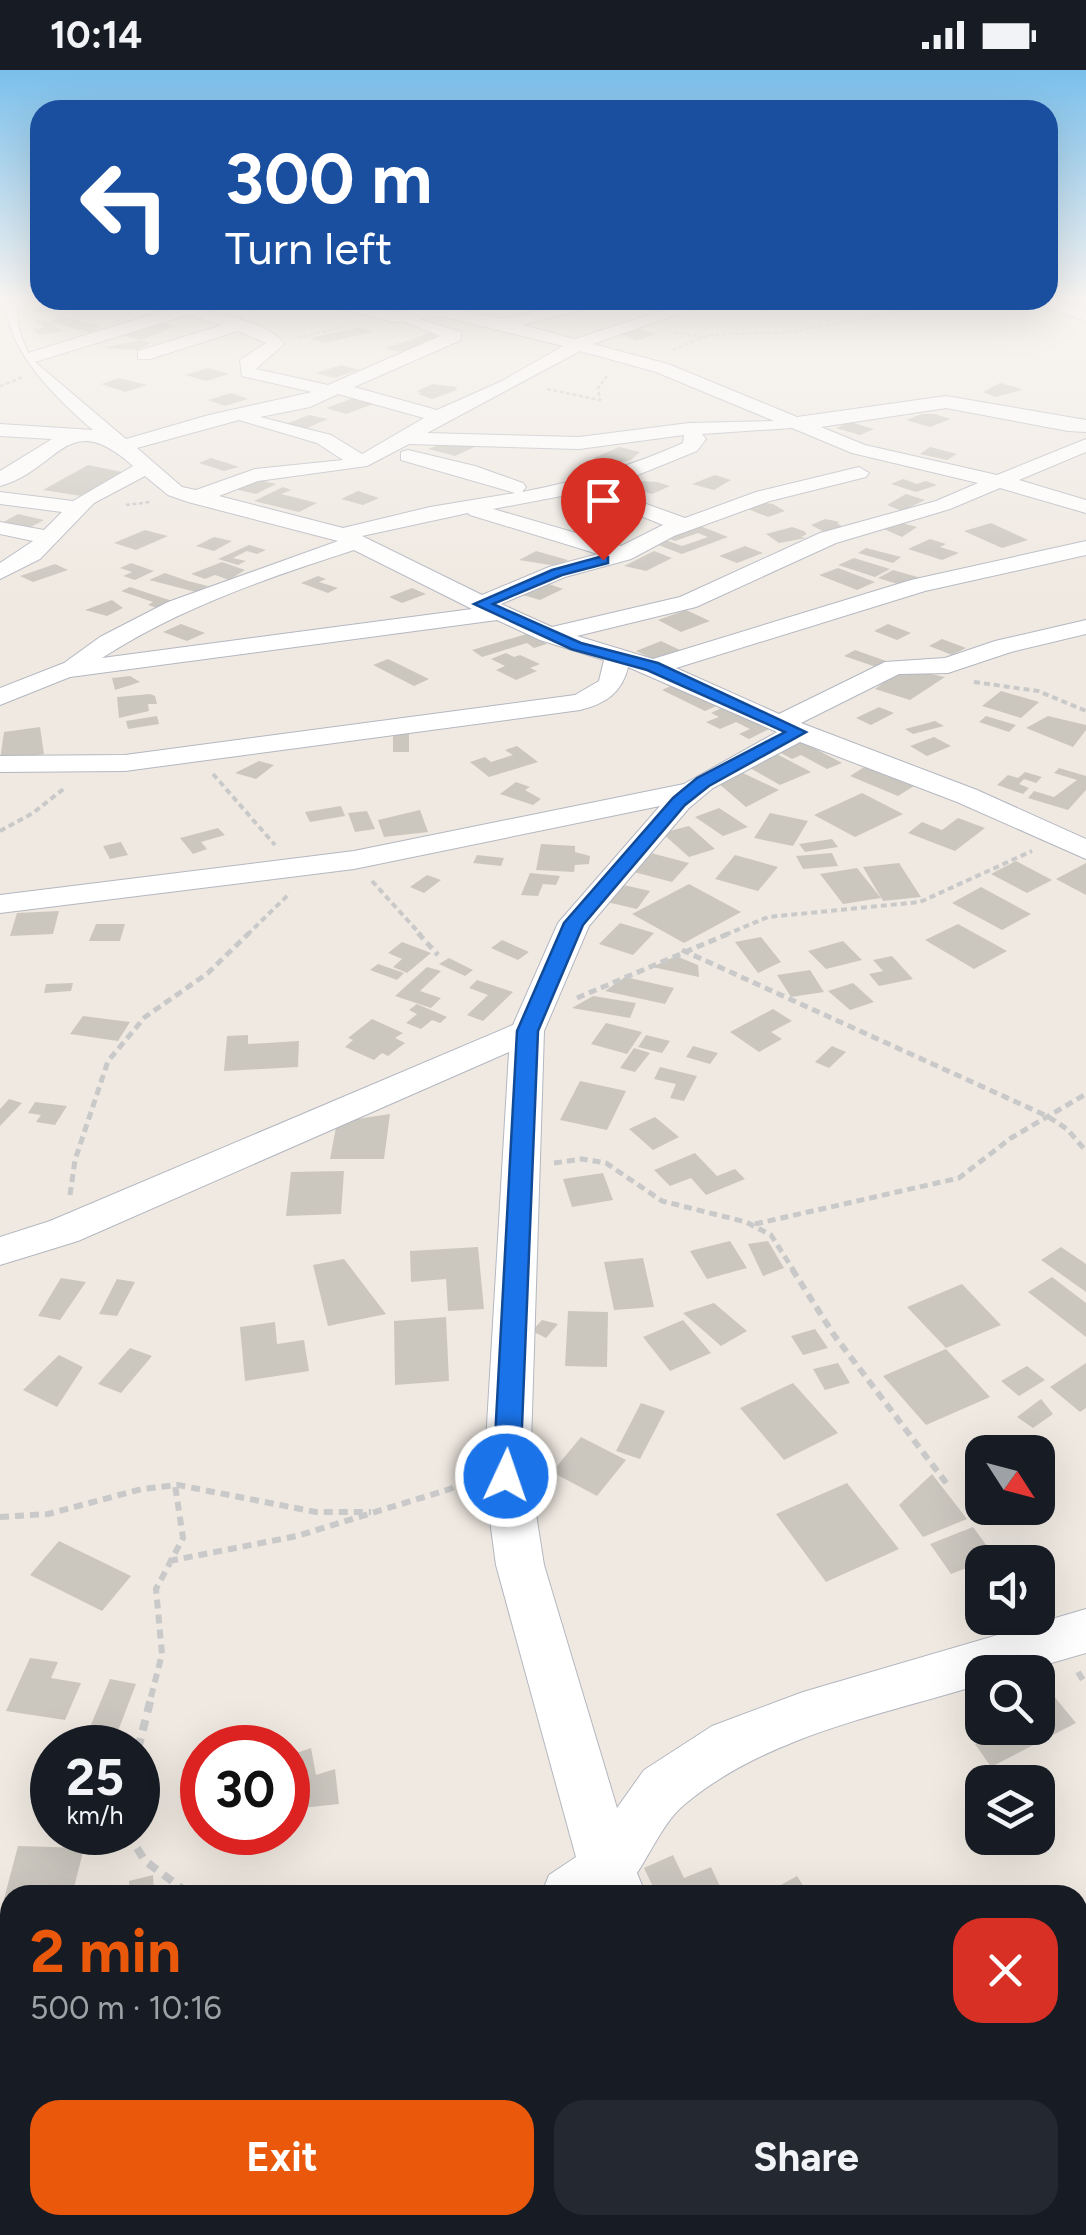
<!DOCTYPE html>
<html lang="en">
<head>
<meta charset="utf-8">
<style>
  :root { --surface:#171b24; --page:#242831; --text:#f1f3f6; --muted:#9ea1a6; --accent:#ea580c }
  body { margin:0; font-family:Figtree,sans-serif; background:var(--page); color:var(--text); height:100vh; display:flex; flex-direction:column; font-size:38px; white-space:nowrap }
  * { box-sizing:border-box; margin:0 }
  p { font-size:32px; color:var(--muted) }
  .icon { flex:none; width:55px; height:55px; fill:none; stroke:currentColor; stroke-width:2; stroke-linecap:round; stroke-linejoin:round }
  .map { position:relative; flex:1; overflow:hidden }
  .side { position:absolute; left:0px; top:1815px; width:1088px; height:350px; display:flex; flex-direction:column; background:var(--surface); border-radius:30px 30px 0 0; box-shadow:0 10px 40px #0002 }
  .side>* { flex:none }
  .guide { position:absolute; left:30px; top:30px; width:1028px; height:210px; border-radius:30px; box-shadow:0 10px 40px #0002; background:#1a4fa0; color:#fff; overflow:hidden }
  .needle { width:65px; rotate:126deg }
  .buttons { position:absolute; left:965px; top:1365px; display:grid; gap:20px }
  .buttons a { display:grid; place-items:center; width:90px; height:90px; border-radius:20px; background:var(--surface); box-shadow:0 10px 40px #0002; font-size:50px }
  .speed { position:absolute; left:30px; top:1655px; display:flex; gap:20px; font-size:50px; font-weight:700; text-align:center }
  .speed>* { display:grid; place-content:center; width:130px; height:130px; border-radius:50%; background:var(--surface); box-shadow:0 10px 40px #0002; line-height:1 }
  .speed small { font-size:25px; font-weight:400 }
  .speed .limit { border:15px solid #d22; background:#fff; color:#111 }
  .pin { position:absolute; display:grid; place-items:center; width:85px; height:85px; color:#fff; margin:-102px -42px; border-radius:50% 50% 50% 0; rotate:-45deg; box-shadow:0 0 10px #0007 }
  .pin .icon { rotate:45deg }
  .me { position:absolute; width:110px; margin:-55px; rotate:3deg; stroke-linejoin:round; filter:drop-shadow(0 0 8px #0008) }
  .turn { display:flex; align-items:center; gap:35px; height:210px; padding:0 30px; font-size:45px }
  .turn .icon { width:130px; height:130px; stroke-width:2.5 }
  .turn b { display:block; font-size:70px; line-height:85px }
  .round { display:grid; place-items:center; flex:none; width:105px; height:105px; border-radius:30px; background:var(--page) }
  .head { display:flex; align-items:center; justify-content:space-between; height:170px; padding:0 30px }
  h1 { font-size:60px; font-weight:700; line-height:75px; color:var(--accent) }
  .action { display:flex; gap:20px; margin-top:auto; padding:20px 30px }
  .action a { flex:1; height:115px; border-radius:30px; background:var(--accent); color:#fff; font-size:40px; font-weight:700; line-height:115px; text-align:center }
  .action a+a { background:var(--page); color:var(--text) }
  .status { display:flex; justify-content:space-between; align-items:center; height:70px; padding:0 50px; background:var(--surface); direction:ltr }
  .status svg { height:28px; fill:currentColor }
  .map>svg:first-child { display:block }
</style>
</head>
<body>
<div class="status"><b>10:14</b><svg viewBox="0 0 49 12"><path d="M0 12V9h3v3zM5 12V6h3v6zM10 12V3h3v9zM15 12V0h3v12zM26 1h20v11H26zM47 4h2v5h-2z"/></svg></div>
<div class="map">
<svg width="1086" height="2165" viewBox="0 0 1086 2165">
  <rect width="100%" height="100%" fill="#efe9e1"/>
  <!-- building -->
  <path fill="#cbc7bf" d="M74,230H99L50,243L32,241L38,236H59L49,235V231L66,233Z
    M67,247L86,252L101,256L92,263L49,252Z
    M45,250L52,254L62,261L39,265L32,259L45,257L35,252Z
    M157,252L176,256L142,270L116,264Z
    M360,257L373,262L324,273L311,268Z
    M634,257L657,264L636,271L618,261Z
    M431,263L447,267L399,282L384,278Z
    M140,270L151,273L138,280L103,278Z
    M341,295L359,300L334,308L316,303Z
    M208,298L229,304L206,311L185,305Z
    M119,308L147,315L125,322L101,314Z
    M1000,313L1019,318L1022,320L995,327L983,322Z
    M433,314L456,317L457,320L432,329L418,324L421,323L417,321Z
    M231,323L248,329L225,336L208,330Z
    M356,327L376,333L346,344L326,338Z
    M922,344H934L951,349L930,357L906,350Z
    M309,345L328,349L302,360L283,355Z
    M850,352L874,359L860,365L836,358Z
    M450,371L459,372L477,376L455,386L428,379Z
    M619,377L640,382L631,390L615,394L594,388Z
    M930,377L957,384L947,390L920,384Z
    M211,388L224,392L239,397L224,401L199,393Z
    M88,395L122,402L82,426L43,420Z
    M715,405L731,410L714,420L692,414Z
    M903,409L917,414L926,411L937,415L916,422L891,414Z
    M249,411H264L276,414L256,424L230,418Z
    M642,411L657,412L670,416L652,424L628,417Z
    M283,417L291,420L281,424L317,433L299,442L254,431Z
    M358,421L379,428L363,435L341,429Z
    M906,424L925,430L902,441L887,435Z
    M765,433L773,434L785,441L768,447L748,439Z
    M18,444L44,450L25,460L0,454Z
    M825,449L840,452L837,453L843,457L826,463L811,455Z
    M902,453L917,457L902,467L884,459Z
    M991,453L1028,470L1002,478L964,461Z
    M604,456L620,461L606,471L586,465Z
    M700,456L728,467L682,484L653,473L663,469L682,476L708,467L698,463L675,471L667,468Z
    M792,457L804,461L807,464L801,467L806,468L779,473L766,464Z
    M145,460L168,466L136,480L114,473Z
    M214,467L232,471L214,481L196,476Z
    M930,469L946,474L940,477L959,483L942,490L908,479Z
    M249,475L266,480L257,484L247,481L233,488L246,491L238,495L218,489Z
    M745,476L763,483L737,493L719,486Z
    M866,478L901,487L893,493L858,483Z
    M536,481L568,490L557,496L519,490Z
    M654,481L672,488L646,501L624,496Z
    M854,488L890,499L875,507L838,495Z
    M222,492L245,500L229,510L215,505L205,509L191,504Z
    M131,493L154,501L135,510L123,506L132,502L120,498Z
    M55,494L68,500L33,512L20,506Z
    M838,498L875,512L857,520L819,505Z
    M893,500L921,508L907,517L878,508Z
    M165,503L188,511L208,516L196,522L149,510Z
    M318,506L326,509L319,512L338,518L328,523L301,513Z
    M541,511L563,519L540,530L516,523Z
    M130,517L163,528L173,531L157,538L148,535L153,532L121,521Z
    M412,518L426,524L402,533L389,527Z
    M112,530L123,538L107,546L85,540Z
    M686,540L710,551L681,562L658,550Z
    M181,554L205,563L187,571L163,562Z
    M888,554L911,563L897,570L874,561Z
    M530,563L547,574L534,578L527,573L482,587L472,580Z
    M942,569L966,578L952,585L929,576Z
    M661,571L680,580L655,590L636,581Z
    M855,580L889,592L879,598L844,586Z
    M506,583L514,587L520,585L540,594L530,598L537,601L516,610L496,600L505,596L491,589Z
    M388,589L429,609L414,616L373,595Z
    M903,598L945,607L910,630L875,619Z
    M130,606L140,612L115,620L112,608Z
    M675,614L719,635L705,641L662,620Z
    M1001,621L1039,632L1021,648L982,636Z
    M150,624L155,626L157,634H148L149,641L119,648L117,627Z
    M723,637L769,659L749,669L739,664L750,659L736,652L720,659L706,652L719,647L711,643Z
    M879,637L894,643L871,655L856,648Z
    M157,646L159,654L128,659L126,651Z
    M986,646L1016,655L1009,662L979,652Z
    M1048,646L1086,655V660L1073,677L1026,658Z
    M935,651L944,656L913,664L905,659Z
    M40,657L44,684L0,690L4,662Z
    M409,663V682H393V664Z
    M934,667L951,676L927,686L910,676Z
    M799,670L842,693L827,699L801,685L792,689L775,680Z
    M517,676L538,692L489,707L470,692L485,687L491,692L513,685L505,680Z
    M773,682L811,702L780,715L743,694Z
    M259,691L274,695L256,709L235,703Z
    M866,696L914,716L898,726L850,706Z
    M1059,698L1086,706V720L1068,740L1028,728L1034,721L1054,727L1077,710L1054,703Z
    M741,702L779,720L746,737L718,713Z
    M1025,702L1042,707L1036,713L1024,709L1019,714L1029,718L1023,724L997,715L1008,705L1018,708Z
    M516,712L530,717L525,720L541,729L533,735L500,724Z
    M862,723L903,744L855,767L814,745Z
    M341,736L345,746L310,752L305,742Z
    M719,738L748,757L723,766L695,747Z
    M420,740L428,762L384,767L378,750Z
    M367,741L375,759L355,762L348,743Z
    M770,743L808,751L793,776L754,768Z
    M958,748L985,758L955,781L908,763L922,752L942,760Z
    M689,756L715,779L689,787L662,763Z
    M218,758L225,765L201,772L207,779L193,784L180,768Z
    M832,769L838,777L805,782L799,774Z
    M121,772L128,785L110,789L103,776Z
    M541,774L575,776V782L590,786L589,794L575,795L574,802L536,800Z
    M647,782L689,793L672,812L630,801Z
    M832,783L838,796L803,799L796,786Z
    M477,785L504,788L501,796L473,793Z
    M735,785L778,797L758,821L715,809Z
    M1016,791L1052,810L1027,823L991,804Z
    M899,793L921,827L883,831L863,797Z
    M1086,793V825L1056,809Z
    M857,798L881,828L843,834L820,804Z
    M530,803L560,806L556,815L543,814L538,826L521,825Z
    M427,805L441,810L424,823L410,817Z
    M615,813L650,821L637,839L602,831Z
    M689,814L741,842L684,873L632,844Z
    M981,817L1031,844L1002,860L952,833Z
    M59,841L53,864L10,866L17,843Z
    M620,853L654,863L633,885L599,874Z
    M96,854H125L120,871H89Z
    M958,854L1007,881L974,899L925,870Z
    M761,867L781,892L758,903L735,872Z
    M502,870L529,882L518,890L491,878Z
    M843,871L862,890L826,899L808,881Z
    M402,872L431,883L407,903L393,897L402,889L388,883Z
    M676,886L698,895L699,907L652,897Z
    M892,886L913,909L879,916L869,904L883,901L873,890Z
    M449,888L473,900L465,906L439,894Z
    M378,894L404,903L397,910L370,900Z
    M427,897L441,901L420,921L441,928L431,938L395,926Z
    M810,900L824,922L791,927L777,905Z
    M625,907L674,918L665,934L605,921Z
    M477,910L513,922L483,951L467,945L488,925L469,918Z
    M73,913L71,921L44,923L46,914Z
    M853,913L874,932L850,940L828,921Z
    M593,926L636,933L630,948L572,938Z
    M417,934L447,947L440,953L432,950L421,959L406,953L417,944L409,940Z
    M773,939L792,951L771,962L782,969L759,982L730,962Z
    M83,946L130,952L118,971L70,964Z
    M372,949L403,963L395,968L405,973L388,986L382,983L374,990L345,977L353,970L348,968Z
    M606,953L642,962L627,984L591,974Z
    M248,965V974L299,971L298,997L224,1001L227,966Z
    M646,965L670,971L662,983L638,977Z
    M693,976L718,983L710,994L686,987Z
    M832,976L846,982L829,998L815,992Z
    M634,978L650,983L635,1002L620,998Z
    M660,997L697,1006L684,1031L670,1028L676,1014L654,1009Z
    M580,1011L626,1021L607,1060L560,1050Z
    M9,1029L22,1033L0,1056V1039Z
    M35,1032L67,1036L55,1055L36,1052L41,1045L28,1043Z
    M390,1044L384,1089H330L337,1052Z
    M655,1047L679,1067L653,1080L629,1059Z
    M695,1083L717,1106L735,1099L745,1109L706,1125L691,1108L670,1116L654,1100Z
    M344,1101L341,1144L286,1146L291,1102Z
    M603,1103L613,1130L572,1137L563,1109Z
    M730,1171L747,1198L707,1209L690,1181Z
    M768,1171L784,1198L763,1206L748,1174Z
    M478,1177L484,1239L448,1241L446,1209L411,1212L410,1181Z
    M1061,1177L1086,1194V1222L1041,1190Z
    M643,1188L654,1237L614,1240L604,1192Z
    M344,1189L386,1244L328,1256L313,1195Z
    M1052,1207L1086,1233V1267L1028,1222Z
    M61,1208L86,1212L60,1250L38,1246Z
    M117,1209L135,1212L117,1246L99,1244Z
    M962,1214L1001,1255L946,1278L907,1237Z
    M714,1233L747,1261L721,1276L683,1243Z
    M568,1241L608,1242L607,1297L565,1296Z
    M446,1247L449,1311L395,1315L394,1251Z
    M542,1250L558,1254L546,1268L532,1261Z
    M683,1250L711,1283L670,1301L643,1267Z
    M275,1252L277,1274L304,1270L309,1301L245,1311L240,1257Z
    M815,1259L828,1278L803,1285L791,1266Z
    M130,1278L152,1286L121,1323L98,1314Z
    M946,1279L990,1327L926,1355L883,1306Z
    M59,1285L83,1297L57,1337L23,1320Z
    M838,1293L850,1313L825,1320L813,1299Z
    M1086,1293V1338L1080,1342L1050,1317Z
    M1027,1296L1045,1310L1019,1326L1001,1311Z
    M793,1313L838,1363L784,1390L740,1338Z
    M1041,1329L1053,1344L1033,1358L1017,1347Z
    M641,1333L665,1341L640,1389L616,1381Z
    M581,1367L626,1390L597,1426L552,1402Z
    M932,1404L967,1449L923,1467L899,1435Z
    M847,1413L899,1479L826,1512L776,1444Z
    M973,1457L995,1487L951,1504L930,1474Z
    M59,1471L131,1506L102,1541L30,1505Z
    M30,1588L58,1592L51,1608L81,1613L65,1650L6,1641Z
    M110,1609L136,1614L118,1661L90,1657Z
    M1053,1625L1076,1653L991,1697L975,1674L1004,1658H1038V1632Z
    M311,1678L316,1705L335,1699L339,1734L292,1739L288,1686Z
    M18,1776L84,1778L72,1825H10V1866L0,1865V1844Z
    M673,1785L684,1808L711,1797L724,1825H657L644,1798Z
    M153,1805L154,1825H130L129,1811Z
    M797,1806L809,1825H763Z
    M561,2155H599L601,2165H563Z
    M627,2155H683L687,2165H632Z
    M960,2155H1037L1043,2165H965Z"/>
  <g fill="none" stroke-linecap="round" stroke-linejoin="round">
    <!-- minor casing -->
    <g stroke="#b4b7c1" stroke-width="2">
      <path id="minor" d="M7,225H23C11,245 20,263 28,283L179,236L212,231V237L204,240C229,247 269,253 284,274L256,299L328,315L440,266L402,251L393,252L308,230H338L393,242L440,236L503,249L589,230H618L522,255L575,269L694,230H718L593,274L668,294L797,347L946,326L1086,350V362L1068,361L946,338L821,357L865,375L997,405L1086,369V382L1019,410L1086,430V443L1000,418L950,439L836,473L696,537L577,566L653,589L911,510L1086,471V485L925,521L676,598L779,644L885,592L945,588L995,571L1086,550V564L1011,582L948,603L899,604L801,653L977,720L1086,769V789L957,732L800,672L713,718L689,738L589,856L544,961L530,1406L544,1495L617,1738L644,1700L712,1656L803,1622L1086,1539V1583L1020,1602H982V1614C882,1645 768,1665 685,1734C665,1750 651,1782 637,1803L646,1825H541L549,1805L576,1787L496,1495L484,1406L509,982L78,1171L0,1195V1167L50,1151L513,955L558,853L660,736L354,799L0,843V825L354,781L684,714L777,662L628,597C622,623 605,634 580,640L125,701L0,702V686L125,685L575,625L599,611L604,590L540,570L497,550L70,607L0,635V618L64,593L100,567L168,532L338,471L188,432L168,425L145,406L94,433L40,489L0,509V493L33,471L0,464V452L44,460L62,442L0,434V422L73,431L133,396C66,337 61,399 0,416V401L52,369L0,366V354L93,360C60,332 0,276 7,225ZM187,245L222,255L138,281V289H150L238,261L266,273L240,290L242,306L312,322L209,345L126,369L35,292ZM440,246L563,276L502,311L437,340L354,317L461,270V262L419,249ZM580,281L656,302L774,351L689,353L579,367L427,363ZM338,324L424,348L362,384L331,365L260,347L310,337ZM239,350L317,373L343,390L255,399L196,420L182,417L137,378ZM792,358L852,383L978,413L936,431L820,463L680,527L552,557L501,534L565,507L631,489L674,466L770,431L866,407L869,403L859,397L756,422L685,448L638,431L613,415L697,381L706,369L702,364ZM684,365L683,373C630,397 579,411 522,422L526,417L523,413L475,396L408,380L401,382V390L515,423L430,437L343,458L219,426L258,411L367,396L409,374L579,379ZM593,420L624,439L663,455L621,476L493,439ZM468,443L470,445L598,484L549,497L482,525L362,466ZM354,480L472,539L102,588C179,538 267,508 354,480Z
        M1048,228L1086,241V251L1029,230Z
        M10,1928V1988L0,1989V1929Z
        M736,2155H800L805,2165H739Z"/>
    </g>
    <!-- path-far4 -->
    <path stroke="#c9c9c9" stroke-width="2.5" stroke-dasharray="4 2.5" stroke-linecap="butt" d="M862,230L908,241L981,230
      M674,263L702,266
      M297,268L344,257
      M673,280L709,265L792,262L904,241
      M0,316L23,307
      M547,319L600,330L598,318L607,306
      M126,435L150,432"/>
    <!-- path-far3 -->
    <path stroke="#c9c9c9" stroke-width="4" stroke-dasharray="6 4" stroke-linecap="butt" d="M974,612L1038,621L1086,641
      M213,704L275,775
      M0,761L33,743L66,717
      M372,811L421,865
      M247,865L290,823
      M725,865L768,847L920,832L1032,781"/>
    <!-- path-far2 -->
    <path stroke="#c9c9c9" stroke-width="5" stroke-dasharray="8 5" stroke-linecap="butt" d="M418,863L438,885
      M682,880L1047,1046L1067,1059L1086,1081
      M577,928L730,863
      M554,1093L582,1089L606,1093L662,1131L746,1152L771,1165L794,1201
      M70,1125L75,1090L108,991L145,947L208,903L249,863
      M755,1154L959,1108L1011,1068L1086,1024"/>
    <!-- path-far1 -->
    <path stroke="#c9c9c9" stroke-width="6" stroke-dasharray="9 6" stroke-linecap="butt" d="M792,1199L834,1265L947,1414
      M0,1447L48,1444L142,1419L178,1415L316,1442H371
      M169,1491L297,1466L450,1419L471,1407
      M1078,1602L1086,1615
      M151,1627L162,1584L156,1519L183,1468L175,1415"/>
    <!-- path -->
    <path stroke="#c9c9c9" stroke-width="8" stroke-dasharray="11 8" stroke-linecap="butt" d="M138,1679L152,1624
      M127,1762L145,1791L191,1825
      M468,2165L470,2155"/>
    <!-- minor -->
    <use href="#minor" fill="#fff" fill-rule="evenodd"/>
  </g>
  <!-- sky -->
  <linearGradient id="sky" x2="0" y2="1"><stop stop-color="#7abfeb"/><stop offset="0.43" stop-color="#f8f5f2"/><stop offset="1" stop-color="#f8f5f2" stop-opacity="0"/></linearGradient>
  <rect width="1086" height="528" fill="url(#sky)"/>
  <!-- route -->
  <path fill="#1a73e8" stroke="#114b97" stroke-width="2.5" d="M603,486L608,487V493L562,505L493,534L581,573L658,593L806,662L709,716L685,735L583,855L538,961L520,1406L516,1414L506,1418L497,1414L493,1406L517,961L564,853L673,728L697,708L785,662L647,600L571,579L474,534L552,500Z"/>
</svg>
<div class="buttons">
<a><svg class="needle" viewBox="-14 -14 28 28"><path d="M0-13l5 13h-10z" fill="#e53935"/><path d="M0 13l5-13h-10z" fill="#9ea1a6"/></svg></a>
<a><svg class="icon" aria-label="sound" viewBox="0 0 24 24"><path d="M4 9h4l5-4v14l-5-4H4zM17 9q2 3 0 6"/></svg></a>
<a><svg class="icon" aria-label="search" viewBox="0 0 24 24"><circle cx="10" cy="10" r="6"/><path d="M15 15l6 6"/></svg></a>
<a><svg class="icon" aria-label="layers" viewBox="0 0 24 24"><path d="M12 4l9 5-9 5-9-5zM3 14l9 5 9-5"/></svg></a>
</div>
<div class="speed"><div>25<small>km/h</small></div><div class="limit">30</div></div>
<div class="pin" style="left:603px;top:490px;background:#d93025"><svg class="icon" aria-label="arrive" viewBox="0 0 24 24"><path d="M6 21V4h12l-3 4 3 4H6"/></svg></div>
<svg class="me" style="left:506px;top:1406px" viewBox="-20 -20 40 40"><circle r="17" fill="#1a73e8" stroke="#fff" stroke-width="3"/><path d="M0-11L8 9 0 5-8 9z" fill="#fff"/></svg>
<div class="guide">
<div class="turn"><svg class="icon" aria-label="left" viewBox="0 0 24 24"><path d="M17 20v-9H6M10 6l-5 5 5 5"/></svg><div><b>300 m</b>Turn left</div></div>
</div>
<section class="side">
<div class="head"><div><h1>2 min</h1><p>500 m · 10:16</p></div><a class="round" style="background:#d93025;color:#fff"><svg class="icon" aria-label="close" viewBox="0 0 24 24"><path d="M6 6l12 12M18 6L6 18"/></svg></a></div>
<div class="action"><a>Exit</a><a>Share</a></div>
</section>
</div>
</body>
</html>
